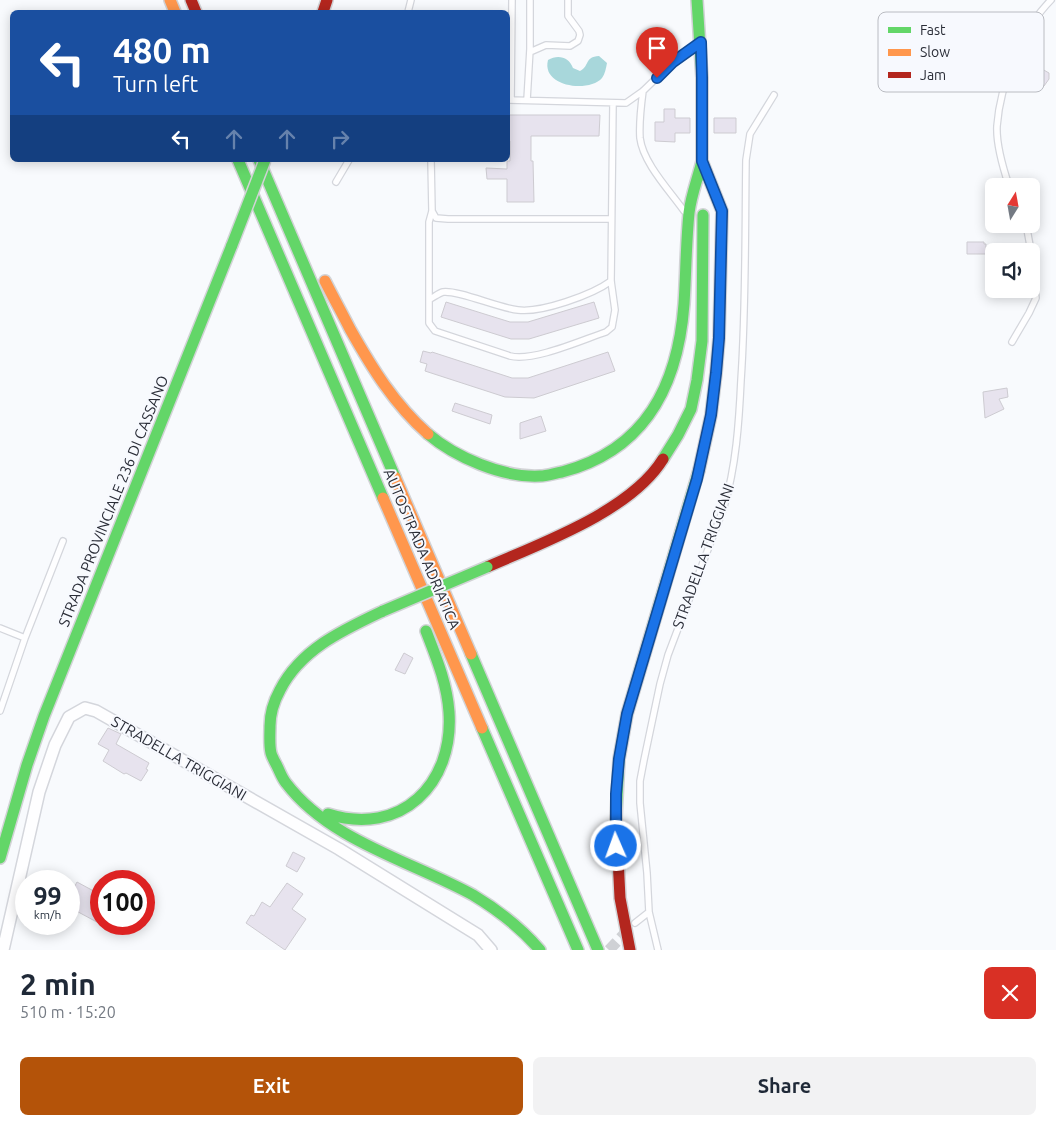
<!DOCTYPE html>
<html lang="en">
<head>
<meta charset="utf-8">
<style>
  :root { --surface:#fff; --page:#f2f2f3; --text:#1f2937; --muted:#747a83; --accent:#b45309 }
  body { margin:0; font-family:Ubuntu,sans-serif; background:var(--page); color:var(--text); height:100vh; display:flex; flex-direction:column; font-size:19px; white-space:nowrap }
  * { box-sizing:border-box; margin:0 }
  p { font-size:16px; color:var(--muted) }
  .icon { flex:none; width:28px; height:28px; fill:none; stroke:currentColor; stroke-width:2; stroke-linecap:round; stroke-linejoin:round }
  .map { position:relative; height:950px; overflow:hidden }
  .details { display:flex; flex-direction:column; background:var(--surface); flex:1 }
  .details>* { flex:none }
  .hud { position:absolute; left:10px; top:10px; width:500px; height:152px; border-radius:8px; box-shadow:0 2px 12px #0003; background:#1a4fa0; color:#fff; overflow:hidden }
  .needle { width:32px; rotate:11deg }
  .controls { position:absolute; left:985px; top:178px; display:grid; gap:10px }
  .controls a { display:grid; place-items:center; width:55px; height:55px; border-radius:8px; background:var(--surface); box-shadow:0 2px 12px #0003; font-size:25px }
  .speed { position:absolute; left:15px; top:870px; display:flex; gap:10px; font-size:25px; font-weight:700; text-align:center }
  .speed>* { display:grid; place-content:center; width:65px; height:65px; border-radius:50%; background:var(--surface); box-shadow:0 2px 12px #0003; line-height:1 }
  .speed small { font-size:12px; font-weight:400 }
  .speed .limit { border:8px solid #d22; background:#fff; color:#111 }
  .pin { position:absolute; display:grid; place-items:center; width:42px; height:42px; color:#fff; margin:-51px -21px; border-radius:50% 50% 50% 0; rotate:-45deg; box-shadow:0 0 5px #0007 }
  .pin .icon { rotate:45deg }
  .me { position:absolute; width:55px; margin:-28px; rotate:358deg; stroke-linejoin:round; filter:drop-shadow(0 0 4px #0008) }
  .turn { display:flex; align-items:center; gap:18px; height:105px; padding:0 20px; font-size:22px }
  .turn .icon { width:65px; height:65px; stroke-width:2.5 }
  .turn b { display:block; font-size:35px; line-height:42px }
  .lanes { display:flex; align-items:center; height:48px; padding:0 20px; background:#0003; justify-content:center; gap:25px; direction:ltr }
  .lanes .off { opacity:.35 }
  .round { display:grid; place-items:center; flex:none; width:52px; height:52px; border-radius:8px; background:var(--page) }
  .head { display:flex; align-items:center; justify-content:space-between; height:85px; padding:0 20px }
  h1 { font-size:30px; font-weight:700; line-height:38px }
  .button { display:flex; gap:10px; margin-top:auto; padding:10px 20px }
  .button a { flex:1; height:58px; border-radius:8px; background:var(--accent); color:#fff; font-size:20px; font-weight:700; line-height:58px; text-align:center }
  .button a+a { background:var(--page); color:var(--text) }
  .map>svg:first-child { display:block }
</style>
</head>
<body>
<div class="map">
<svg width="1056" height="950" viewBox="0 0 1056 950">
  <rect width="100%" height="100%" fill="#f8fafd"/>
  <!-- water -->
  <path fill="#a8d7db" d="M599,56L607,63C606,68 605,74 602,78C589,93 541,87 548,60C558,54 569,57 573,68L580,71C590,66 584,57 599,56Z"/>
  <!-- building -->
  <path fill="#e7e3ee" stroke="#cdcbd1" d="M1022,61L1031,63L1032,70L1042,69L1049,73V79L1044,86L1037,87L1036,89L1013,77Z
    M664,109H675V118H690V133H675V142L655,141V122H664Z
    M508,115H600L599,136H531V161H533L534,202H507V179H487L486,168L507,169V161H510V141H508Z
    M714,118H736V133H714Z
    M967,242H984V244H986V254H967Z
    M446,302L510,322H528L594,302L599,318L529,339H511L441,317Z
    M423,351L431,353L432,352L512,378H528L608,352L615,371L534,398L505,397L425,371L427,364L420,362Z
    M1007,388L1008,397L999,399L1004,409L985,418L983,392Z
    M455,403L492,415L490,424L452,411Z
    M541,416L546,431L520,439V423Z
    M404,653L413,658L405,674L395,670Z
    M108,728L121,734L116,744L149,763L146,769L148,770L141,781L126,773L124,774L103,761L109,750L98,744Z
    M293,852L305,858L297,872L286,866Z
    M77,882L101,895V924H124L119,934L69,907V897Z
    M287,883L303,894L292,909L306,919L285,950L246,923L251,915L254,916L262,902L270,907Z"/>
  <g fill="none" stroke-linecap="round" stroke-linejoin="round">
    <!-- street-tunnel -->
    <path stroke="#cfd1d5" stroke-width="11" stroke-dasharray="11 5.5" stroke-linecap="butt" d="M609,950L628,930"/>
    <!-- lane casing -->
    <g stroke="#d4d6dc" stroke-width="8">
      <path id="lane" d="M408,12L411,0
        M530,52L546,45L570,46L578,41L580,35L579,31L568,16V0
        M643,91C641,106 639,123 640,138C643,163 670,191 684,211
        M508,100L626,103L643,91L673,62L695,46
        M511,100L512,0
        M527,100L530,49V0
        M431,160L432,211L429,222V323L435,331L510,356C533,362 582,340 606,332L612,327L615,310L611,281L613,103
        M336,182L349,160
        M1009,186C1003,168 996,145 997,126C1000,85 1022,29 1051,0
        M432,211L436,218L448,219H611
        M1026,224L1031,251
        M430,299C434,297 439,293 443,292C459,290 498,308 518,310C541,313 592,295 611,281
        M1012,342L1029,313L1036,298L1031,255
        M0,628L25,638
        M0,711L25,638L63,541
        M649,912L658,950
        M635,923L649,912L647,873L640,803V781L644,760L660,684L668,655L724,507C736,466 739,423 741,380C746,307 745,233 746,160L750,134L774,95"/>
    </g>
    <!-- street casing -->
    <g stroke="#d4d6dc" stroke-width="14">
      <path id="street" d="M3,950L39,792L55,745L69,717L85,708L96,711L339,849L478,935L491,950"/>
    </g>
    <!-- fast casing -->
    <g stroke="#d2d3d6" stroke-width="14">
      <path id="fast" d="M697,0L702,78V175
        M238,160L383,498
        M259,160L395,477
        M428,434C455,457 503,478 540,476C547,476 555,473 562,472C646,450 678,385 684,304C686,273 686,243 689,213C691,195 698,178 702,161
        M663,459L678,435L691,409L697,380L702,341L703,215
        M383,611C343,630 301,649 280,690C274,701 270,714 270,726C270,734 269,745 271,753C272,757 275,762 277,766C280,772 282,778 286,783C330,841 411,861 473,895C498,910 521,928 540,950
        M471,654L598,950
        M482,728L578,950
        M328,814C401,837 454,784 449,712C447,683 436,657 426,631
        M616,818L619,759L627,714L699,470
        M0,858L27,765L44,716L232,245"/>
    </g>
    <!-- slow casing -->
    <g stroke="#d2d3d6" stroke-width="14">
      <path id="slow" d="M170,0L175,12
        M325,281C333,297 342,313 350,329C372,368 394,404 428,434
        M699,470L711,415L716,373L719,338L722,211L702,161
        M395,477L471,654
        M383,498L482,728"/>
    </g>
    <!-- jam casing -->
    <g stroke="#d2d3d6" stroke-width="14">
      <path id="jam" d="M191,0L196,12
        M323,12L327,0
        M487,567C542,543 631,511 663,459
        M616,818L620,898L630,950"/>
    </g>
    <!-- lane -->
    <use href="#lane" stroke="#fefeff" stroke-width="5.5"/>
    <!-- street -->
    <use href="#street" stroke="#fefeff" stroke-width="11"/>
    <!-- fast -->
    <use href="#fast" stroke="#63d668" stroke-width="11"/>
    <!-- slow -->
    <use href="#slow" stroke="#ff974d" stroke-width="11"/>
    <!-- jam -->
    <use href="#jam" stroke="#b3261e" stroke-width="11"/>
    <!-- fast-bridge casing -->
    <g stroke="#d2d3d6" stroke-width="14" stroke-linecap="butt">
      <path id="fast-bridge" d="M232,245L265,160
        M383,611L487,567"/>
    </g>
    <!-- fast-bridge -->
    <use href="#fast-bridge" stroke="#63d668" stroke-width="11"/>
  </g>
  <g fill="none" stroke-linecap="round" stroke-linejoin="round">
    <!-- route casing -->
    <g stroke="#114b97" stroke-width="12">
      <path id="route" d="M616,846V794L619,759L627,714L697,479L711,415L716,373L719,338L722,211L702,161V78L701,42L673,62L657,78"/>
    </g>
    <!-- route -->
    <use href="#route" stroke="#1a73e8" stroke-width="9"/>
  </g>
  <g text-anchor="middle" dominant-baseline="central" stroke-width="4" stroke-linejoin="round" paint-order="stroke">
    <!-- street labels -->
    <g font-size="15" fill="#2a2d37" stroke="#f7f9fe">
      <text transform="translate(113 501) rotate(-68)">STRADA PROVINCIALE 236 DI CASSANO</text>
      <text transform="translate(422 549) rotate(67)">AUTOSTRADA ADRIATICA</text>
      <text transform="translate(703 556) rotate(-70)">STRADELLA TRIGGIANI</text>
      <text transform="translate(179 758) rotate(30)">STRADELLA TRIGGIANI</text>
    </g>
  </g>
  <!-- legend -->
  <rect x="878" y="12" width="166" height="80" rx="8" fill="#f7f9fe" stroke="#babcc2" stroke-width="1"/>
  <rect x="888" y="27" width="23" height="6" fill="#63d668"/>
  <rect x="888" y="49" width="23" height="7" fill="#ff974d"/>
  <rect x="888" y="72" width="23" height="6" fill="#b3261e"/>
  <g font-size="14" fill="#2a2d37">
    <text x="920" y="35">Fast</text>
    <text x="920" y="57">Slow</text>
    <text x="920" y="80">Jam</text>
  </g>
</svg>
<div class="controls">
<a><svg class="needle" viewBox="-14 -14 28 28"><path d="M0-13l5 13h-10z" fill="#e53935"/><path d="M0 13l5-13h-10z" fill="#747a83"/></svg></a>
<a><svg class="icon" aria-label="sound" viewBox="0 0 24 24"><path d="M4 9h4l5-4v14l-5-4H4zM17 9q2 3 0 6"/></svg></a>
</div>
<div class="speed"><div>99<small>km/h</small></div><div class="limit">100</div></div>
<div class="pin" style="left:657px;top:78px;background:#d93025"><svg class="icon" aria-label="arrive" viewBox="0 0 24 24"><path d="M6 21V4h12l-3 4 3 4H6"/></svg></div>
<svg class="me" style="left:616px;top:846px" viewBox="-20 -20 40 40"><circle r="17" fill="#1a73e8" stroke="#fff" stroke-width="3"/><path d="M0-11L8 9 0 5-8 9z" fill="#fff"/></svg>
<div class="hud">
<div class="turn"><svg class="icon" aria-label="left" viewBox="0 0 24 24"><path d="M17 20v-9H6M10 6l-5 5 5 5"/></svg><div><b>480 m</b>Turn left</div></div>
<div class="lanes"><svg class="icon" aria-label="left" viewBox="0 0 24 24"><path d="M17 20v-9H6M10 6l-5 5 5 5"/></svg><svg class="icon off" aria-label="ahead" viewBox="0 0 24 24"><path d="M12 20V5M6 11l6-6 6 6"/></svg><svg class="icon off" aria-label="ahead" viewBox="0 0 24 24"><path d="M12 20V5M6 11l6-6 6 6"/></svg><svg class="icon off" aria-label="right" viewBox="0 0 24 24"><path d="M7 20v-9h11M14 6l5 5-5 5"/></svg></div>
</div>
</div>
<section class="details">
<div class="head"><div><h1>2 min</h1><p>510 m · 15:20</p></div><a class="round" style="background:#d93025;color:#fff"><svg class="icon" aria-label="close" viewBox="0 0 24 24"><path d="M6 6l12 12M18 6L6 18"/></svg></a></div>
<div class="button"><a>Exit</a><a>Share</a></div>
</section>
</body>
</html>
